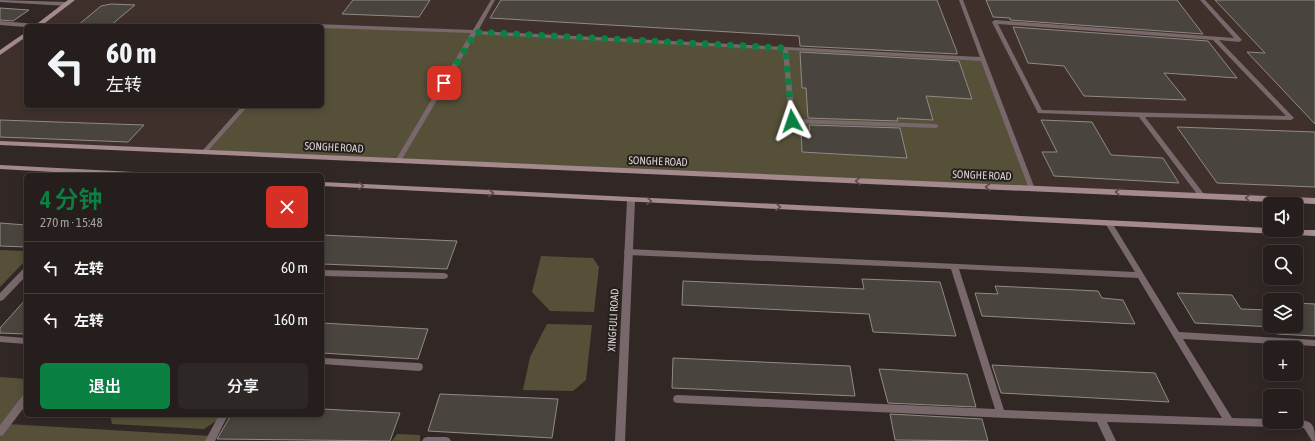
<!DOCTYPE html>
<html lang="zh">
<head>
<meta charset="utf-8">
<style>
  :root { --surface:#251e1c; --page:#2d2725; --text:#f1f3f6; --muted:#a3a2a3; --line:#423c3b; --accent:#0b8043 }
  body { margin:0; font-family:"Asap Condensed","Noto Sans SC",sans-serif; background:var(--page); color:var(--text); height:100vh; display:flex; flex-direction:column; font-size:15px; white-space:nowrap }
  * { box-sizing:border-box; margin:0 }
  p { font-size:13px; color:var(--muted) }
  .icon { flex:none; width:22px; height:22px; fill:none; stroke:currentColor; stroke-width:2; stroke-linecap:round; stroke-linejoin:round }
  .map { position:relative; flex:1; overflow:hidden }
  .details { position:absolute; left:24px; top:173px; width:300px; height:244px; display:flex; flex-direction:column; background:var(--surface); border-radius:6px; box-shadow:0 2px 10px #0003,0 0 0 1px var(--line) }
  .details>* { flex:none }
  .top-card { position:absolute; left:24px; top:24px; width:300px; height:84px; border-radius:6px; box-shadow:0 2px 10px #0003,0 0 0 1px var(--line); background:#251e1c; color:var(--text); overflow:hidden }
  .controls { position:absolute; left:1263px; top:197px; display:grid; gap:8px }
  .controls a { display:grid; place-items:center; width:40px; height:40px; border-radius:6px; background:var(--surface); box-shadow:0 2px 10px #0003,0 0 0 1px var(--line); font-size:20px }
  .pin { position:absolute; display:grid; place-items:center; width:34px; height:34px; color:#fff; margin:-17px; border-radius:8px; box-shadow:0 2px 6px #0006 }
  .me { position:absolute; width:44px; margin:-22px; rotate:355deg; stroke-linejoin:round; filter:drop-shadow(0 0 3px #0008) }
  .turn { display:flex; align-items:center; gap:14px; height:84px; padding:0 16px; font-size:18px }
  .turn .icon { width:52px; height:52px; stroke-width:2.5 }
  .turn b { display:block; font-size:28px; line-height:34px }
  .round { display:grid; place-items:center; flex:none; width:42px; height:42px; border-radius:6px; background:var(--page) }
  .overview { display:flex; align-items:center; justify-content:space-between; height:68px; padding:0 16px }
  h1 { font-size:24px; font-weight:600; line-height:30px; color:var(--accent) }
  .action { display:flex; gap:8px; margin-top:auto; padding:8px 16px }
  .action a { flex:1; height:46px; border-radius:6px; background:var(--accent); color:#fff; font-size:16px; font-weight:600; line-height:46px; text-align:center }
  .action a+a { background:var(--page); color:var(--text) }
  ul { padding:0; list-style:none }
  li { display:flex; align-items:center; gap:12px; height:52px; padding:0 16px; border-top:1px solid var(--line) }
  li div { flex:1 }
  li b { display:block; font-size:15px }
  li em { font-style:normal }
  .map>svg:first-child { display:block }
</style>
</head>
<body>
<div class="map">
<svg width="1315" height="441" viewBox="0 0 1315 441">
  <rect width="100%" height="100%" fill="#312826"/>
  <!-- built -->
  <path fill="#3f302c" d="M72,0H1315V201L0,143V53L26,34V106H322V26H37Z"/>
  <!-- green -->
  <path fill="#565039" d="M316,26L476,32L983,59L1032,189L205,151L245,106H322V26Z
    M0,250L25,251L26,260L0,287Z
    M541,256L593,258L599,267L594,312L550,311L532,292Z
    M547,324L592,325L586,380L573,391L523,390L530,357Z
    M0,377L26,379V398L7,424L212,436L210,441H0Z
    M110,415H220L216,421L204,429L112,424Z
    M397,434L420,435V441H392Z"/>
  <!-- building -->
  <path fill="#4a443e" stroke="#918a84" d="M353,0H430L419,17L342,14Z
    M501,0H937L957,52V54L800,46L799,36L490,18Z
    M986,0H1177L1203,34L1010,20V18L993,17Z
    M1215,0H1315V124L1247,52L1265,53Z
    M111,4L135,5L110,26H77L101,6Z
    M0,8L29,10L13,21L0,20Z
    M1013,27L1208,41L1237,78L1164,73L1186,100L1084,96L1064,66L1028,63Z
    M800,52L959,61L972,99L926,96L933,120L897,118L898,121L808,118L806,88H802Z
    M0,120L144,125L128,142L0,137Z
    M1041,120L1092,122L1111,155L1163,158L1179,183L1054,176L1042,152H1057Z
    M809,125L900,128L907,158L802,152L801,131H810Z
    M1177,127L1315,132V187L1217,183Z
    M0,223L26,225V247L0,246Z
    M322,235L457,241L447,269L322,264Z
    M862,279L940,282L956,336L873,332L869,314L682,305L683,281L864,289Z
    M995,286L1098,291L1102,298L1123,300L1135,324L982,316L975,293L998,294Z
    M1177,293L1232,295L1241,309L1270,310V326H1296V303L1315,304V336L1277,334L1273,327L1195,323Z
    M26,299V334L0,333V328Z
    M322,323L428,329L418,359L322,353Z
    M673,358L850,366L855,396L672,388Z
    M992,365L1155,373L1169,402L1001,393Z
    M879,369L967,374L976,407L888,403Z
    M440,394L558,399L552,438L428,431Z
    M322,409L400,413L390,441L217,439L231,415H322Z
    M890,414L982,419L988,441L895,440Z"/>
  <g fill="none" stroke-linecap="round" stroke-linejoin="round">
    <!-- lane -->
    <path fill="#78686b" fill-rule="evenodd" d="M491,0H495L478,31L980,57L959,0H963L1035,189L1032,191L1029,189L981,61L788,50L795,119L936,124L939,126L936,128L792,123L789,121L783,50L476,34L401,161L400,162H396L395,161L471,33L322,28V26H313L316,24L473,30Z
      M1200,0H1205L1242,40L1239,42L1219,40L1294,118L1291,120L1145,117L1204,194L1205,196L1204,198H1200L1139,117L1038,113L992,22L995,20L1234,38ZM998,24L1213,40L1286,116L1042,110Z
      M242,106H248L207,152H203L202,151L203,150Z
      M1107,221H1111L1179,332L1315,340V346L1183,339L1232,418L1270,419V422H1296V420C1313,420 1315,425 1315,441H1312L1304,428L1107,422L1116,441H1106L1097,422L677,403L674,402L673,399L674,396L677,395L995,409L951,269L628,255L625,254L624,252L625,250L628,249L1135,272L1105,223ZM959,269L1138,278L1222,418L1004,410Z
      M26,268V276L3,300L0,301V293L23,269Z
      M322,270L444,273L447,274L448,276L447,278L444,279L322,276Z
      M0,336L26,338V344L0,342Z
      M322,358L419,363L422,364L423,367L422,370L419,371L322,364Z
      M26,394V405L3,435L0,436V425L23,395Z
      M219,415H228L215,441H205Z
      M427,437H446L449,438L451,441H422L424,438Z"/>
    <!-- street -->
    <path fill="#78686b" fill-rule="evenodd" d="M0,0L67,2L70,4L67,6L0,2Z
      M0,21L37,24L40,26L26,27L0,25Z
      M631,197L635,200L625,441H615L627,200Z"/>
    <!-- secondary -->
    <path fill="#a48a8f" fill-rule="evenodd" d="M68,0H75L41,26H34Z
      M26,32V37L0,55V50Z
      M0,141L1315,198V204L0,145Z
      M0,165L153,173L157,175H107L0,169Z
      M322,182L1270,228V230H1315V236L322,186Z"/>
  </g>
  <!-- one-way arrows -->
  <defs><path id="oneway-chevron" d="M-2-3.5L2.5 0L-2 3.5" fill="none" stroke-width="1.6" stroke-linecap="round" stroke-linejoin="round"/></defs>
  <g stroke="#594a4b">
    <use href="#oneway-chevron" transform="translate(858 181) rotate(-178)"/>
    <use href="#oneway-chevron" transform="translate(361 186) rotate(3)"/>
    <use href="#oneway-chevron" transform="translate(988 187) rotate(-178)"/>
    <use href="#oneway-chevron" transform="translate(1118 192) rotate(-177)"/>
    <use href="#oneway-chevron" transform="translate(491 193) rotate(3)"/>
    <use href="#oneway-chevron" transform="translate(1248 198) rotate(-177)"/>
    <use href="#oneway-chevron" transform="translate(649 201) rotate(3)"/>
    <use href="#oneway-chevron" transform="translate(778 207) rotate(3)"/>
  </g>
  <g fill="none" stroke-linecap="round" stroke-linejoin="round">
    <!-- route -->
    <path stroke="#0b8043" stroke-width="7" stroke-dasharray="0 12.6" d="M444,83L476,32L785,48L792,121"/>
  </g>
  <g text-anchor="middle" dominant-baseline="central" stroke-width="4" stroke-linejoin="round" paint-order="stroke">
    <!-- street labels -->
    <g font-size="11" fill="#d8d3d1" stroke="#271f1d">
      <text transform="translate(334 147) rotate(3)">SONGHE ROAD</text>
      <text transform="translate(658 161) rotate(2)">SONGHE ROAD</text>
      <text transform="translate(982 175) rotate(2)">SONGHE ROAD</text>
      <text transform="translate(613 320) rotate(-87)">XINGFULI ROAD</text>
    </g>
  </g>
</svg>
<div class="controls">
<a><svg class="icon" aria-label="sound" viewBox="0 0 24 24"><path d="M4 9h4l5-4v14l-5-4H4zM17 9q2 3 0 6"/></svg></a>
<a><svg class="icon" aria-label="search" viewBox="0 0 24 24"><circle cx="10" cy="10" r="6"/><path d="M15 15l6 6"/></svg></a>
<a><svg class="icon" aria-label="layers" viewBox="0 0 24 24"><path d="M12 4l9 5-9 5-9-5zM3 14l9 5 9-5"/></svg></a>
<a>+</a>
<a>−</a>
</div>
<div class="pin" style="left:444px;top:83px;background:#d93025"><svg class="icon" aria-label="arrive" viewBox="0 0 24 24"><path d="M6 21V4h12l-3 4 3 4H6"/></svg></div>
<svg class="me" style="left:792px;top:121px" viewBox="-20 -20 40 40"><path d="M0-17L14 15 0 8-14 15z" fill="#0b8043" stroke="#fff" stroke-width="4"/></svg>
<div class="top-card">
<div class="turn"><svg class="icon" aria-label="left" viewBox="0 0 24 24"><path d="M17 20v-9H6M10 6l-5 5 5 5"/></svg><div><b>60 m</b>左转</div></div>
</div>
<section class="details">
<div class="overview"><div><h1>4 分钟</h1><p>270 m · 15:48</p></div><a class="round" style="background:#d93025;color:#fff"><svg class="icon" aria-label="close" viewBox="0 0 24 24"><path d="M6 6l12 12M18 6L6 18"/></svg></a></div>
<ul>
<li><svg class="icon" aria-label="left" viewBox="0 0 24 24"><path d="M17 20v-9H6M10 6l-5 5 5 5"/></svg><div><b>左转</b></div><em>60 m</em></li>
<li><svg class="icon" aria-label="left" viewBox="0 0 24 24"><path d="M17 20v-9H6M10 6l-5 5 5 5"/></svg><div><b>左转</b></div><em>160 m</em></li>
</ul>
<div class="action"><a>退出</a><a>分享</a></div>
</section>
</div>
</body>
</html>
